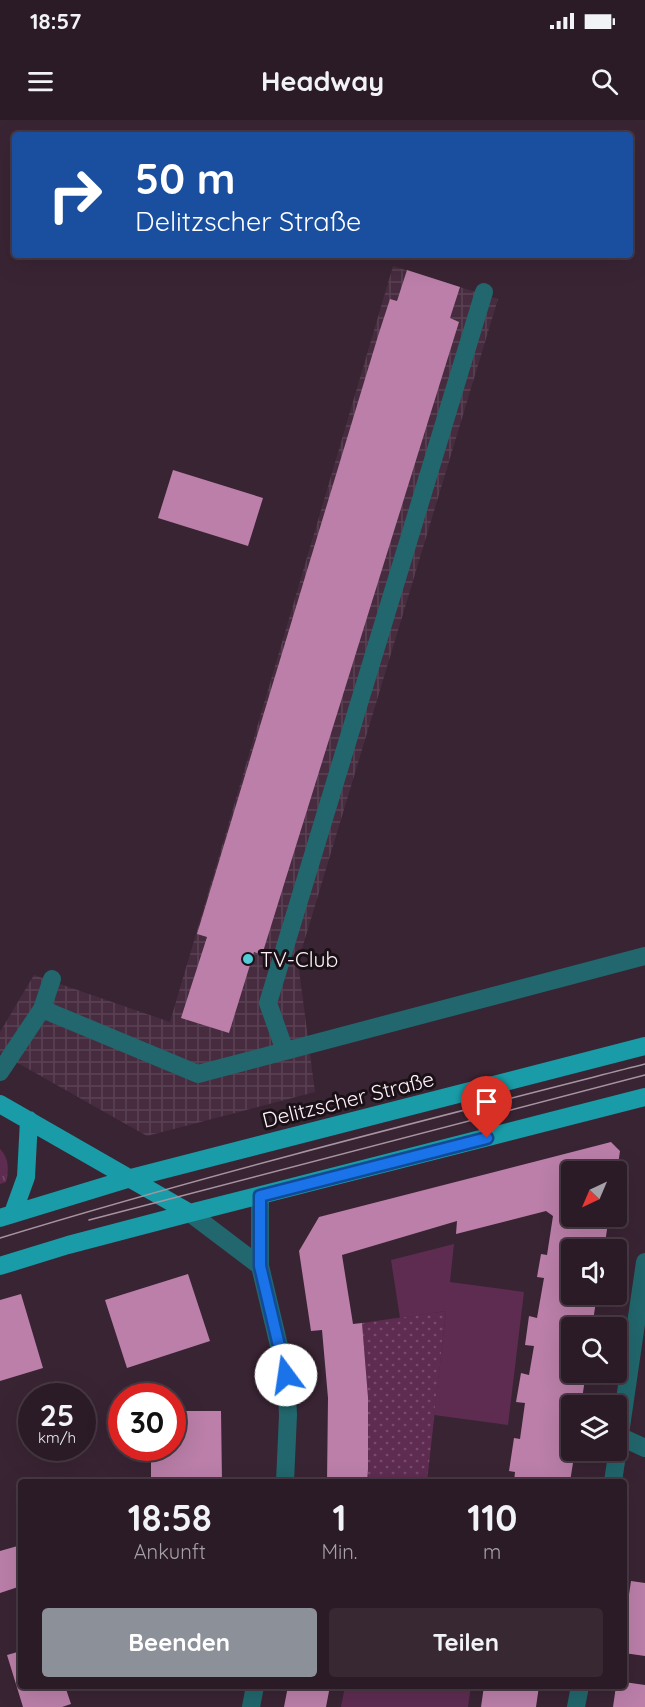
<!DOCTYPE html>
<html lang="de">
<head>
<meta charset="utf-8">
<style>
  :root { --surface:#2b1b26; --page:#372832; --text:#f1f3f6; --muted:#a6a1a7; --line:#473943; --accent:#8c9099 }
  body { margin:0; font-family:Quicksand,sans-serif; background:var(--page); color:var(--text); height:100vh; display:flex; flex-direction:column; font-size:22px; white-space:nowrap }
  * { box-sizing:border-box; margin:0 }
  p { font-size:20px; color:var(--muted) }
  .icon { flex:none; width:33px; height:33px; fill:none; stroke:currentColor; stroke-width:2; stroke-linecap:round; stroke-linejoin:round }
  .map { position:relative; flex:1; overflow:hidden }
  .panel { position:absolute; left:18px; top:1359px; width:609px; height:210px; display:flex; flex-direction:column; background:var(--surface); border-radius:6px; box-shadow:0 6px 24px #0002,0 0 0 2px var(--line) }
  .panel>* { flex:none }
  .banner { position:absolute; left:12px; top:12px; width:621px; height:126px; border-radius:6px; box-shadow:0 6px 24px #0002,0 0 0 2px var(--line); background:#1a4fa0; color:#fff; overflow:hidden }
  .needle { width:39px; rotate:224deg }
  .tools { position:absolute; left:561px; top:1041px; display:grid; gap:12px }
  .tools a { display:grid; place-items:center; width:66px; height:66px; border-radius:6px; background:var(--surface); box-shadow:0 6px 24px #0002,0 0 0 2px var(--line); font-size:30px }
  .speed { position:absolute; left:18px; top:1263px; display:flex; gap:12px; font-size:30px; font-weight:700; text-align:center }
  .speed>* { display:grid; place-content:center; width:78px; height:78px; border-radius:50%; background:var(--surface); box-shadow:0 6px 24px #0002,0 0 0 2px var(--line); line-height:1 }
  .speed small { font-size:15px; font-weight:400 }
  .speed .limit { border:9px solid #d22; background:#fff; color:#111 }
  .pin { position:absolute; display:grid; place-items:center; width:51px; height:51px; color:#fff; margin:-62px -26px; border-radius:50% 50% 50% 0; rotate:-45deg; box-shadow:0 0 6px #0007 }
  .pin .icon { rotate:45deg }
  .me { position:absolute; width:66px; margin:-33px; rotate:346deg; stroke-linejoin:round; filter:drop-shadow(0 0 4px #0008) }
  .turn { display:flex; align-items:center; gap:21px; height:126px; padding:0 24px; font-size:27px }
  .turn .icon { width:78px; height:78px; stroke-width:2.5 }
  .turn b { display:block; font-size:42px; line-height:51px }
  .eta { display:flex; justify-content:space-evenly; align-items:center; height:102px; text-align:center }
  .eta b { font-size:36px; font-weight:800; line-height:42px }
  .button { display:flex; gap:12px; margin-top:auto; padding:12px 24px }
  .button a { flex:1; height:69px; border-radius:6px; background:var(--accent); color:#fff; font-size:24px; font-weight:800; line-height:69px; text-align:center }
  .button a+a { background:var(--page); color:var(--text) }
  .status { display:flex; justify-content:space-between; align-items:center; height:42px; padding:0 30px; background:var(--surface); direction:ltr }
  .status svg { height:16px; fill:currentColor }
  header { display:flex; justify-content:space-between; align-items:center; height:78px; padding:0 24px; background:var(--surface); font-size:27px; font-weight:800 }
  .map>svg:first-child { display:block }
</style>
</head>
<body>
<div class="status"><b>18:57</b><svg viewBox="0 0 49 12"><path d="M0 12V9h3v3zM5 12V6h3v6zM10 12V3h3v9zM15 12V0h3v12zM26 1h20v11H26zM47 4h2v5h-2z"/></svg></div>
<header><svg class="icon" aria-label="menu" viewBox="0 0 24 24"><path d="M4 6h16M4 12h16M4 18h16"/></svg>Headway<svg class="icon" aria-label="search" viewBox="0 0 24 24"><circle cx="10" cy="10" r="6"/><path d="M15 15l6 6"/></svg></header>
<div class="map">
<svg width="645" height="1587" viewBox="0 0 645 1587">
  <defs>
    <pattern id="industrial-grid" width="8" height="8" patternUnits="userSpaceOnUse" patternTransform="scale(1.5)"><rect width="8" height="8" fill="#472c3f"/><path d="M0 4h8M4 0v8" fill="none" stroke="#594152"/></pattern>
    <pattern id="grass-dots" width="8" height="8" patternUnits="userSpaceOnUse" patternTransform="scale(1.5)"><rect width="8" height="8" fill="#5e2c51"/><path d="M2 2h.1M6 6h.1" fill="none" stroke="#764b6b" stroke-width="1.8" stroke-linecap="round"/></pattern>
    <pattern id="park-tufts" width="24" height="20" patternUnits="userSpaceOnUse" patternTransform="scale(1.5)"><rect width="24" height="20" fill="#5e2c51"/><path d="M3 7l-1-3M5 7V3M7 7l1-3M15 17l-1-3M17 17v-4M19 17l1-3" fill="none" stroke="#764b6b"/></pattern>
  </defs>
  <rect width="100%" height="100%" fill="#392433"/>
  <!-- industrial -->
  <path fill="url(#industrial-grid)" d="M393,146L498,179L298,842L315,972L147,1016L0,933V912L34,855L170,902Z"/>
  <!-- grass -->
  <path fill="url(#grass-dots)" d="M446,1191L427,1362H367L368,1277L362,1203Z"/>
  <!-- park -->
  <path fill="url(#park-tufts)" d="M0,1029C9,1038 9,1049 6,1062L0,1064Z"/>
  <!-- garden -->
  <path fill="#5e2c51" d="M454,1124L450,1162L524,1172L508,1305L434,1295L446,1191L400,1198L391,1140Z
    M345,1566H471L468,1587H341Z"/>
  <!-- building -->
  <path fill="#bb7fa9" d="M407,150L460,167L450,198L459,202L262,835L254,832L229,913L181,898L207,817L197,814L378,216L390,179L397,181Z
    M173,350L263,378L248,426L158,398Z
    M611,1022L620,1031L617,1052H572V1096H609L604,1130H572V1174H597L592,1208H572V1252H586L581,1286H572V1330H575L570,1362H514L515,1352L509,1351L514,1318L520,1319L525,1283L516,1282L521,1253L529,1255L534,1226L525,1225L529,1196L537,1198L544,1158L537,1157L541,1134L547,1135L553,1096L546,1091L456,1114L457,1101L342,1135L353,1204L362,1203L368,1277V1349L367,1362H327L328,1278L322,1210L311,1211L299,1131L319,1097Z
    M188,1154L210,1221L127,1248L105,1180Z
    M21,1174L43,1248L0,1261V1180Z
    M172,1291H221L222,1362H151V1328H172Z
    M21,1425V1466L0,1473V1431Z
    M631,1461L645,1463V1536L624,1533V1508Z
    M21,1531V1566H65L71,1584L62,1587H23L7,1535Z
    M624,1562L645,1565V1587H613L616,1566H624Z
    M288,1566H330L326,1587H284Z
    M484,1566H539L536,1587H481Z"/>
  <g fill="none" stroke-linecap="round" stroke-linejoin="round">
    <!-- minor -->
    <path stroke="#21676d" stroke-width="18" d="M42,889L198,954L645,836
      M285,931L268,883L484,172
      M0,952L42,889L52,859
      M190,1093L260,1146L286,1255L288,1295L285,1362
      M260,1146V1076
      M621,1317L645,1328
      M613,1362L645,1142
      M251,1587L255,1566
      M576,1587L580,1566"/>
    <!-- major -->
    <path stroke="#199ca7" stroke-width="18" d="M0,984L190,1093
      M13,1093L26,1057L29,1000
      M0,1098L131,1058L645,926
      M0,1146L68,1125L190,1093L645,977"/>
    <!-- tram -->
    <path stroke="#a694a0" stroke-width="1.5" d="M89,1100L645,955
      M0,1118C213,1053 429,999 645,944"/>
  </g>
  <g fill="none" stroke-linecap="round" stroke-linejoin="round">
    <!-- route casing -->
    <g stroke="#114b97" stroke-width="15">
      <path id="route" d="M286,1255L260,1146V1076L487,1018"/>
    </g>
    <!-- route -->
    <use href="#route" stroke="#1a73e8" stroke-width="10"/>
  </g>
  <!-- markers -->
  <circle fill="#52cbd7" stroke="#1a1117" stroke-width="2" cx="248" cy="839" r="6"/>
  <g text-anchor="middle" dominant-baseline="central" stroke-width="6" stroke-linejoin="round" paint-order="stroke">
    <!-- poi labels -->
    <g font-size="21" fill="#fff0f9" stroke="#1a1117" text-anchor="start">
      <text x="260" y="839">TV-Club</text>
    </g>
    <!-- street labels -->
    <g font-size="21" fill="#fff0f9" stroke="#1a1117">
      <text transform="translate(348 979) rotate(-14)">Delitzscher Straße</text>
    </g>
  </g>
</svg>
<div class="tools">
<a><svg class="needle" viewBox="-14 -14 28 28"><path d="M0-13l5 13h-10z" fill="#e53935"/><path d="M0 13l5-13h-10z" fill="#a6a1a7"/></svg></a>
<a><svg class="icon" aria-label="sound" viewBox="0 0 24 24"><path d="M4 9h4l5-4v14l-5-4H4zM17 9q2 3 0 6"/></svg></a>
<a><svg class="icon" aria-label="search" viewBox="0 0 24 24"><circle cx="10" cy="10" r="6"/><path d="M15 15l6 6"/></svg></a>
<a><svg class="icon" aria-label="layers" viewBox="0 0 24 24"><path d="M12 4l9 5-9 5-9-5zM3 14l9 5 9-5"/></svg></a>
</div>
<div class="speed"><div>25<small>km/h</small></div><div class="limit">30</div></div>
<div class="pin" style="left:487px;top:1018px;background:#d93025"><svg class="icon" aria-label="arrive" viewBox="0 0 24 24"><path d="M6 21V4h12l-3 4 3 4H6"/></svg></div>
<svg class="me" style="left:286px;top:1255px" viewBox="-20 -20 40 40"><circle r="19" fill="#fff"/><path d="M0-13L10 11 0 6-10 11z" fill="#1a73e8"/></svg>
<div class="banner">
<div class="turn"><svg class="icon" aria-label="right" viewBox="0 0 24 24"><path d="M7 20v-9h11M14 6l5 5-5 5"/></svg><div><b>50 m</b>Delitzscher Straße</div></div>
</div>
<section class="panel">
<div class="eta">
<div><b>18:58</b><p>Ankunft</p></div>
<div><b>1</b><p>Min.</p></div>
<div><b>110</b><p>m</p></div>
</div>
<div class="button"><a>Beenden</a><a>Teilen</a></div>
</section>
</div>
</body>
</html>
